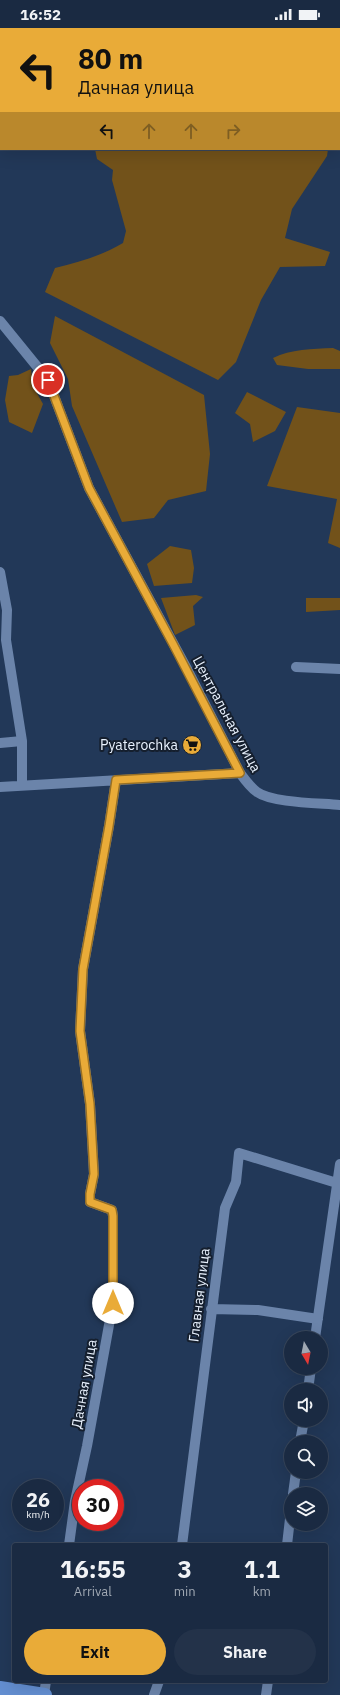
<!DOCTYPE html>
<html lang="en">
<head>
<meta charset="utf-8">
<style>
  :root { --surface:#1a2a42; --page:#233249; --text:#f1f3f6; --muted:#9fa7b2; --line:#38465b; --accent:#e9ab38 }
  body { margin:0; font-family:"IBM Plex Sans",sans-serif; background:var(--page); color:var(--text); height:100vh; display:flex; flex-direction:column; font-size:15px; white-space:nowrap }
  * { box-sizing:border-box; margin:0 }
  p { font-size:13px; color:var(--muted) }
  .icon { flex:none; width:22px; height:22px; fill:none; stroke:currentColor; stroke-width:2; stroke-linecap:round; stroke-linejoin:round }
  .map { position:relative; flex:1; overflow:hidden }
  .drawer { position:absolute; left:12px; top:1515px; width:316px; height:140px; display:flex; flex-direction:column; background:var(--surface); border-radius:4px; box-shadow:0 4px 16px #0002,0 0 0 1px var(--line) }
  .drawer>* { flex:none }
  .hud { position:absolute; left:0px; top:0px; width:340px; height:122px; box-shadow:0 4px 16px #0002,0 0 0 1px var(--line); background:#e9ab38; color:#111; overflow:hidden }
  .needle { width:26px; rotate:170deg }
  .controls { position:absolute; left:284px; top:1303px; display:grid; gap:8px }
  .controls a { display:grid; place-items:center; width:44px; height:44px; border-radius:50%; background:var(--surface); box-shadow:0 4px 16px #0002,0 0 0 1px var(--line); font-size:20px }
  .speed { position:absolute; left:12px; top:1451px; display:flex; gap:8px; font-size:20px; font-weight:700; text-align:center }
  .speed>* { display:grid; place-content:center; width:52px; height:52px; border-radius:50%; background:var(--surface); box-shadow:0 4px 16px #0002,0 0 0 1px var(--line); line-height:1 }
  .speed small { font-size:10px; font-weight:400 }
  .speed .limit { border:6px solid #d22; background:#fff; color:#111 }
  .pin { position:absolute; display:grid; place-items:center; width:34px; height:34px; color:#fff; margin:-17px; border:2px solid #fff; border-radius:50%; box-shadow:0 1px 4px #0007 }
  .me { position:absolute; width:44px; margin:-22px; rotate:0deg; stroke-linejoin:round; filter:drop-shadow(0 0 3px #0008) }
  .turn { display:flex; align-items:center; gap:14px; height:84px; padding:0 12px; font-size:18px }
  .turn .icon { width:52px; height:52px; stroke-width:2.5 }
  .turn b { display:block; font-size:28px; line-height:34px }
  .lanes { display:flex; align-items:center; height:38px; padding:0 12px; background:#0003; justify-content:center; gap:20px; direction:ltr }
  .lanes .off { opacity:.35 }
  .eta { display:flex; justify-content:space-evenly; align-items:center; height:68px; text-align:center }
  .eta b { font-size:24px; font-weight:700; line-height:28px }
  .button { display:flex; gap:8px; margin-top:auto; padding:8px 12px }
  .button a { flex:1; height:46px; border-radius:24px; background:var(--accent); color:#111; font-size:16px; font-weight:700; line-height:46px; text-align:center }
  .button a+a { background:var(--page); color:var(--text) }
  .status { display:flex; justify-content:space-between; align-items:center; height:28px; padding:0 20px; background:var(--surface); direction:ltr }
  .status svg { height:11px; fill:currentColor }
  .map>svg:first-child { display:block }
</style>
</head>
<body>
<div class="status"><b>16:52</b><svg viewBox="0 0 49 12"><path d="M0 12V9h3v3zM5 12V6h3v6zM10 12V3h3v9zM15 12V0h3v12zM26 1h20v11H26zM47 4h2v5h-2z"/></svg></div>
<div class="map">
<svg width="340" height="1667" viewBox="0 0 340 1667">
  <rect width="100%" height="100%" fill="#223858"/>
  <!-- green -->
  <path fill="#72521a" d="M95,121H328L327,128L292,181L285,210L330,224L325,238L280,239L261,272L236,334L218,352L45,264L55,240C79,234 101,228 123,215L126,203L112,152L113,142L97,131Z
    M55,288L204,367L210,426L206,463L168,472L154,490L122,494L72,378L68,351L50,315Z
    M333,320L340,323V341H308L277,337L273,330C291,321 312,321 333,320Z
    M31,341L33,358L43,376L32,405L9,394L5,372L9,348L18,347Z
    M247,364L286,384L275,403L253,414L250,396L235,385Z
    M297,379L340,385V520L328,515L337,471L267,458Z
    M170,518L191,522L194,540L192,555L154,558L147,536Z
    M196,567L203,569L193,578L195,597L175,607L161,570Z
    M306,570H340V582L306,584Z"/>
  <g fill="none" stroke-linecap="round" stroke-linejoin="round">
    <!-- minor -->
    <path stroke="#6b84aa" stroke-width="10" d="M0,293L48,352L89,460L187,641L240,745C245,752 250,759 257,764C272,775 320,775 340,777
      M0,544L7,582L6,612L22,713V757
      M296,639L340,641
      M0,715L22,713
      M0,759L240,745
      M211,1281L258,1282L318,1291
      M315,1310L340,1136
      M308,1362L311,1340
      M300,1414L304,1392
      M293,1466L296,1444
      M69,1517L75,1473L87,1418L113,1275V1188L112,1182L90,1174V1166L94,1146L90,1076L80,1003L83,941L109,798L116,752
      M182,1517L225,1180L236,1154L239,1125L340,1156
      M287,1517L291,1482
      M44,1667L46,1653
      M154,1667L159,1653
      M266,1667L268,1653"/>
    <!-- highway -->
    <path stroke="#638ed0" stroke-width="14" d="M0,1660L45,1667"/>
  </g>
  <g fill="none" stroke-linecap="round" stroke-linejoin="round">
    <!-- route casing -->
    <g stroke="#976f24" stroke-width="10">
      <path id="route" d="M48,352L89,460L173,616L240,745L116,752L109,798L83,941L80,1003L90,1076L94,1146L90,1166V1174L112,1182L113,1188V1275"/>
    </g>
    <!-- route -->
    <use href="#route" stroke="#e9ab38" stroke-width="7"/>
  </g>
  <!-- icons -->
  <defs>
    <g id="supermarket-disc" transform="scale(1)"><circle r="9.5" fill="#e9ab38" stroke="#151f2e"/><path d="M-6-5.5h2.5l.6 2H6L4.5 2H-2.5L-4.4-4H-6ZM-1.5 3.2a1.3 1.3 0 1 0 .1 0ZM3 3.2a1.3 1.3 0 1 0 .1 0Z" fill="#111"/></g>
  </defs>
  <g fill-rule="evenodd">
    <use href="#supermarket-disc" x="192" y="717"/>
  </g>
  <g text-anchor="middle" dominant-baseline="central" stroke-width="4" stroke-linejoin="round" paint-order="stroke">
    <!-- street labels -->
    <g font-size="14" fill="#e9f2fe" stroke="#151f2e">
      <text transform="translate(227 686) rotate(62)">Центральная улица</text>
      <text transform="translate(199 1267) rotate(-83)">Главная улица</text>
      <text transform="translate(84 1356) rotate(-80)">Дачная улица</text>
    </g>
    <!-- poi labels -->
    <g font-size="14" fill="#e9f2fe" stroke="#151f2e" text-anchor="end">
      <text x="178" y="717">Pyaterochka</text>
    </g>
  </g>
</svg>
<div class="controls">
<a><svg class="needle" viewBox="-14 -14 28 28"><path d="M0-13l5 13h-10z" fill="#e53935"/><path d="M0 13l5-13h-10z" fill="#9fa7b2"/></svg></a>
<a><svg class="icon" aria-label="sound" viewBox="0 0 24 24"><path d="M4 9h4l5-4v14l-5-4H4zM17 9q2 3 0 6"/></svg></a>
<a><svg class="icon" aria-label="search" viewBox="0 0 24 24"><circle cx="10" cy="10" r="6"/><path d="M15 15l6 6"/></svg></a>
<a><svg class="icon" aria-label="layers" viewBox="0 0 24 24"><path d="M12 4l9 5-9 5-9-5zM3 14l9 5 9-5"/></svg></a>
</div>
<div class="speed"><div>26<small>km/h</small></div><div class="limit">30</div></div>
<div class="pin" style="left:48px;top:352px;background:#d93025"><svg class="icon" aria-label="arrive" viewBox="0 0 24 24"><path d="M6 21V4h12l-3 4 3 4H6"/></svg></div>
<svg class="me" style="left:113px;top:1275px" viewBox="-20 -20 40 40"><circle r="19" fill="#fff"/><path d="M0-13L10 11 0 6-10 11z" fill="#e9ab38"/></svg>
<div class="hud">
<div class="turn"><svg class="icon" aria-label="left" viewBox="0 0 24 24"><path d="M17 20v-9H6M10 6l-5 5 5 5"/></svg><div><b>80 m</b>Дачная улица</div></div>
<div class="lanes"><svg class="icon" aria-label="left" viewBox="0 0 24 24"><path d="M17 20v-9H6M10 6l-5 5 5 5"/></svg><svg class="icon off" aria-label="ahead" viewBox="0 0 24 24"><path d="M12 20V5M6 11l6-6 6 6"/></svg><svg class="icon off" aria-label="ahead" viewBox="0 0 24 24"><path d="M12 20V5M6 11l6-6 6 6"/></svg><svg class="icon off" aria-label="right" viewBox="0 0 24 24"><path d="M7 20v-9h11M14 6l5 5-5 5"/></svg></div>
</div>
<section class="drawer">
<div class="eta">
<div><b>16:55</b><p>Arrival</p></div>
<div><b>3</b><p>min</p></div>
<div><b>1.1</b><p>km</p></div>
</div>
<div class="button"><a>Exit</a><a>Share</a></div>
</section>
</div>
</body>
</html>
